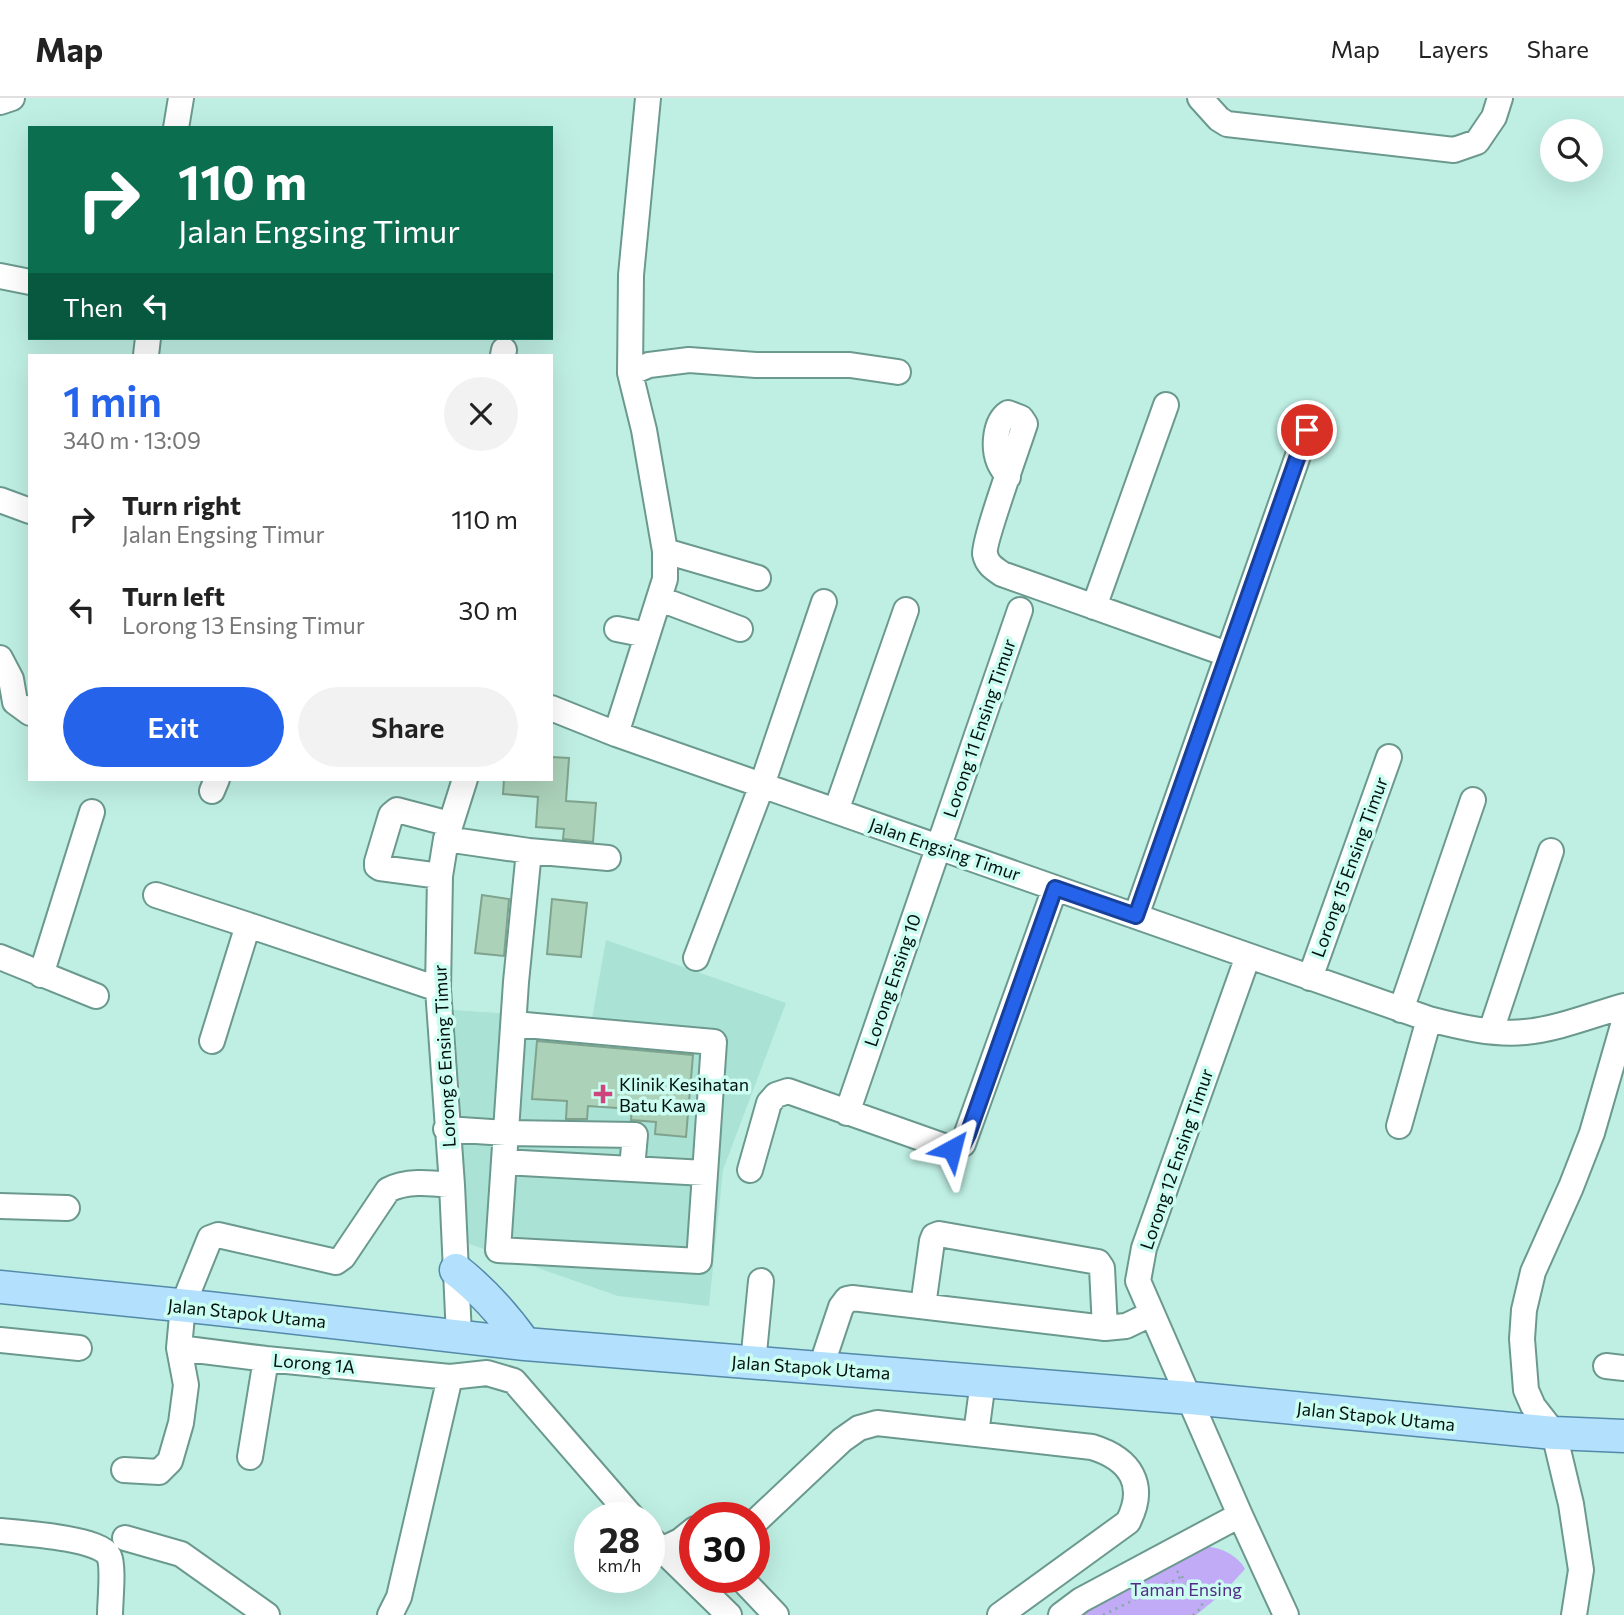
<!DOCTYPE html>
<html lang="en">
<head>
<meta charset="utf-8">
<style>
  :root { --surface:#fff; --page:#f2f2f2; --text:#222; --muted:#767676; --line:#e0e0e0; --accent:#2563eb }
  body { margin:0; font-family:Commissioner,sans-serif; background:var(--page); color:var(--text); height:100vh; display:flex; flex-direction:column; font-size:26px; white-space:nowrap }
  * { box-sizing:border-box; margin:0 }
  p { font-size:23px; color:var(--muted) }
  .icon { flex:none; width:38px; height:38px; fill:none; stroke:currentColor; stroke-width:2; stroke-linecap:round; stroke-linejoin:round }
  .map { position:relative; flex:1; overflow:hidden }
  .drawer { position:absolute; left:28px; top:256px; width:525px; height:427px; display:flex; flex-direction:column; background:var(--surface); border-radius:0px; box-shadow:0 7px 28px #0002 }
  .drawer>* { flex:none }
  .guide { position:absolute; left:28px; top:28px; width:525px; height:214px; border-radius:0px; box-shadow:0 7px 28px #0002; background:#0b6e4f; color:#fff; overflow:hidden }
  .buttons { position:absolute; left:1540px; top:21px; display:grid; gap:14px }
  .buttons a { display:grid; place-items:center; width:63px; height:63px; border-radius:50%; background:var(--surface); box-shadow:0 7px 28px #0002; font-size:35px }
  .speed { position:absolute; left:574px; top:1404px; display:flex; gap:14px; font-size:35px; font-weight:700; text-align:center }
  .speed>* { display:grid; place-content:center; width:91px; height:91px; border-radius:50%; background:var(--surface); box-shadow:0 7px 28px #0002; line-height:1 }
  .speed small { font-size:18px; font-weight:400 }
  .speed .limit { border:10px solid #d22; background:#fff; color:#111 }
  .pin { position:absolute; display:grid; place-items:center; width:60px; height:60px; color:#fff; margin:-30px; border:4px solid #fff; border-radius:50%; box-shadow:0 2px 7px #0007 }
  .me { position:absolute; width:77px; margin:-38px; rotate:38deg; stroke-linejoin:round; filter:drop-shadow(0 0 5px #0008) }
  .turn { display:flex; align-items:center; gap:24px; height:147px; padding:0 35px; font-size:32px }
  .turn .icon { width:91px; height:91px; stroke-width:2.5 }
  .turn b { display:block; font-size:49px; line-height:60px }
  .then { display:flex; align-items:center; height:66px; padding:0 35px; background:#0003; gap:14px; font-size:26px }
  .round { display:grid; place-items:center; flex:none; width:74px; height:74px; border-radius:37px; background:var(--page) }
  .head { display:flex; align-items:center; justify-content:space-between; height:119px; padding:0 35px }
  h1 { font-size:42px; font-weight:600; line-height:52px; color:var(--accent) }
  .button { display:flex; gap:14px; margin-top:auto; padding:14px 35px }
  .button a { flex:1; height:80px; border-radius:42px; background:var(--accent); color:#fff; font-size:28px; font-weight:600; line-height:80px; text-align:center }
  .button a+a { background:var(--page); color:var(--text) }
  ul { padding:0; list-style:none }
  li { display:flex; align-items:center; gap:21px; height:91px; padding:0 35px }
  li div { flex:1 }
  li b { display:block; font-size:26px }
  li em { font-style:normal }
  header { display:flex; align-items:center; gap:42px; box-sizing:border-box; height:98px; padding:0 35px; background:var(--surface); border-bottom:2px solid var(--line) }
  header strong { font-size:33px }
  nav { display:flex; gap:38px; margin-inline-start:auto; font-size:24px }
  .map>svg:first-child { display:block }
</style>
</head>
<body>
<header>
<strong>Map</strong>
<nav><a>Map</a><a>Layers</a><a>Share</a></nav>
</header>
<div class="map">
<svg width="1624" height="1517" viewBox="0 0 1624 1517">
  <rect width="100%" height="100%" fill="#bfefe3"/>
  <!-- built -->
  <path fill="#aae2d5" d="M606,842L786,905L723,1072L709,1208L618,1198L461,1143L452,912L592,921Z"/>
  <!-- green -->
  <path fill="#c1aaf6" d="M1208,1449C1221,1449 1239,1459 1245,1471L1223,1495L1196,1517H1081L1082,1513Z"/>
  <!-- building -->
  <path fill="#abd1b9" stroke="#7fa38d" stroke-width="2" d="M551,659L569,660L566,703L596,705L593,744L563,741L564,731L536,729L538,699L503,696L504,681H551Z
    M482,797L509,801L504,858L475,855Z
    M552,801L587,805L581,859L547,856Z
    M537,943L693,957L686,1039L655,1036L656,1024L631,1022L632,1011L588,1008L587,1021H566L567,1003L532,1001Z"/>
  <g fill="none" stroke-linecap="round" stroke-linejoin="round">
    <!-- minor casing -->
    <g stroke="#6b998e" stroke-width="28">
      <path id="minor" d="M1200,0L1219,21L1227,26L1454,52L1477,44L1494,19L1500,0
        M0,4L12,0
        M176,30L181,0
        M0,178L30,184
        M146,257L148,240
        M503,257L504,252
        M630,275L631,177L648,0
        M1008,379C1005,374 1001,369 999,364C993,349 995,324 1008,315L1021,320L1025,326C1019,345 983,444 985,456C987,466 993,470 1002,476L1227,556
        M0,402L30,413
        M665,453L758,480
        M660,501L740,531
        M1094,509L1166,307
        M617,531L647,537
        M0,560L11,581L15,604L30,615
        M551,610L616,636L1429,921C1460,929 1493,937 1525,934C1558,931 1592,917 1624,908
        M616,636L665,481V453L644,332L630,275L649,267L689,262L756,267H850L898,274
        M212,693L217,681
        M836,713L906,512
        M446,741L529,753L608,760
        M440,778L380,770L377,768V764L391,717L397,712L450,726
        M156,797L248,827
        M1136,818L1307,332
        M0,859L96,898
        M696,860L762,687L824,504
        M41,877L92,714
        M1310,880L1389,659
        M1401,912L1473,702
        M514,926L714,944L699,1163L498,1152L516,884L529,753
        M1491,933L1551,753
        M212,943L248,827L438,891
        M847,1015L1020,512
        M1399,1028L1429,921
        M446,1031L506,1035L635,1037L632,1070
        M504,1064L705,1075
        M750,1072L769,1005L776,997L788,993L952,1051L963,1046L1055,790
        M0,1108L67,1110
        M923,1208L932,1143L934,1138L939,1136L1098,1164L1102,1170L1105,1230
        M459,1238L452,1087L438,891L440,778L446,741L465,681
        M0,1242L79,1250
        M179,1250L266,1261L450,1279
        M753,1265L761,1183
        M1606,1268L1624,1270
        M821,1269L841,1209L847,1201L852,1200L1105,1230L1126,1228L1151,1216
        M976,1336L983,1283
        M250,1359L266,1261
        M124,1372L159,1374L170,1363L181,1325L186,1287L179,1250L183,1207L210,1140L218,1137L336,1164L343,1159L388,1092C407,1082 431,1085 452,1087
        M1240,1417L1286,1517
        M754,1425L842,1342L859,1330L877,1325L1092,1349C1131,1361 1147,1387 1128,1424L1000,1517
        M0,1433C20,1435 101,1440 109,1458C114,1469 110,1503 110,1517
        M649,1439L729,1517
        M125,1440L181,1456L267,1517
        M661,1452L680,1443L695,1431
        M740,1479L776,1517
        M390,1517L399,1499L450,1279L487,1275L514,1283L632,1419
        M1061,1517L1081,1502L1240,1417L1138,1183L1144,1150L1248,858
        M1574,1517L1581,1472L1571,1406L1554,1335L1533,1308L1526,1292L1522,1241L1524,1212L1533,1174L1571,1089L1592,1035L1624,924"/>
    </g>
    <!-- major casing -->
    <g stroke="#538aa9" stroke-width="35">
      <path id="major" d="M456,1172C483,1193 505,1218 525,1246
        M0,1189L208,1210L525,1246L1190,1300L1554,1335L1624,1338"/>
    </g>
    <!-- path -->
    <path stroke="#83a99f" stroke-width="2.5" stroke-dasharray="2 5" stroke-linecap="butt" d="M1177,1473L1202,1501V1509L1193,1517
      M1103,1517L1181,1479"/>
    <!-- minor -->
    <use href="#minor" stroke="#fff" stroke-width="24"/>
    <!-- major -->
    <use href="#major" stroke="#b2e0fd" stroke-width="32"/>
  </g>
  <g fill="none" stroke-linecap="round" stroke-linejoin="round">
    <!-- route casing -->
    <g stroke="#184099" stroke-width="18">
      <path id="route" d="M952,1051L963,1046L968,1036L1055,790L1136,818L1307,332"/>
    </g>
    <!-- route -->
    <use href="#route" stroke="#2563eb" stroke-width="12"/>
  </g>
  <!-- markers -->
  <path fill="#ce457e" stroke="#ccfdf1" stroke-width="2.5" d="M599.5 985.5h7v7h7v7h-7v7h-7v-7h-7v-7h7z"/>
  <g text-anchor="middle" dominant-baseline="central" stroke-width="7" stroke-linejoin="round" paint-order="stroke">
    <!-- street labels -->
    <g font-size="18" fill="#02120f" stroke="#ccfdf1">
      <text transform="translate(979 630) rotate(-71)">Lorong 11 Ensing Timur</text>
      <text transform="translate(945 751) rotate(19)">Jalan Engsing Timur</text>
      <text transform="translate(1349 769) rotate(-70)">Lorong 15 Ensing Timur</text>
      <text transform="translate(892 882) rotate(-71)">Lorong Ensing 10</text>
      <text transform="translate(444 958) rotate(-93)">Lorong 6 Ensing Timur</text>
      <text transform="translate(1176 1061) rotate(-71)">Lorong 12 Ensing Timur</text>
      <text transform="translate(247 1215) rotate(6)">Jalan Stapok Utama</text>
      <text transform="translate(314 1265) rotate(5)">Lorong 1A</text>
      <text transform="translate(811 1269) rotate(4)">Jalan Stapok Utama</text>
      <text transform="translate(1376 1318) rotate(6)">Jalan Stapok Utama</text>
    </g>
    <!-- poi labels -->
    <g font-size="18" fill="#02120f" stroke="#ccfdf1" text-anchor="start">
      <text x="619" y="986">Klinik Kesihatan<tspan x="619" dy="21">Batu Kawa</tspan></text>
    </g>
    <!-- park labels -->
    <g font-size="18" fill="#512d85" stroke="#ccfdf1">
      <text x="1186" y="1491">Taman Ensing</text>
    </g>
  </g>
</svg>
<div class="buttons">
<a><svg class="icon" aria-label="search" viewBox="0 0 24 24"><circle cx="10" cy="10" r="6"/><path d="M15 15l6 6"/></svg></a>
</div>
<div class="speed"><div>28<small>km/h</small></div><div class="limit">30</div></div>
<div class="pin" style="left:1307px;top:332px;background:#d93025"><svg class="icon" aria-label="arrive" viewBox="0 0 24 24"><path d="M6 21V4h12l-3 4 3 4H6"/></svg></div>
<svg class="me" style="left:952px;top:1051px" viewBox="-20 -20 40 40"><path d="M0-17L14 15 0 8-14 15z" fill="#2563eb" stroke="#fff" stroke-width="4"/></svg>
<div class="guide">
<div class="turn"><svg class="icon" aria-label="right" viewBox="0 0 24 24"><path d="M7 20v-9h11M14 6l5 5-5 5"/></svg><div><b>110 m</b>Jalan Engsing Timur</div></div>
<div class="then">Then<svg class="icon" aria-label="left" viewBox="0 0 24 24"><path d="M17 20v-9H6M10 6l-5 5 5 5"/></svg></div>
</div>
<section class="drawer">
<div class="head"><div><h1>1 min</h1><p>340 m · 13:09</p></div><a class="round"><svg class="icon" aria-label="close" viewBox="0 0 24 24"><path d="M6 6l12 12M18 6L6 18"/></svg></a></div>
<ul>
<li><svg class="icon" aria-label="right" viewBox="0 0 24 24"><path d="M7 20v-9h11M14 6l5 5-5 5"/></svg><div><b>Turn right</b><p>Jalan Engsing Timur</p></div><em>110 m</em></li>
<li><svg class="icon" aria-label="left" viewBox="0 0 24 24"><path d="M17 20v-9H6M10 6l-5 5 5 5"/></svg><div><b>Turn left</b><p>Lorong 13 Ensing Timur</p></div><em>30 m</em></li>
</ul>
<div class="button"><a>Exit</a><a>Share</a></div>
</section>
</div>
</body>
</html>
